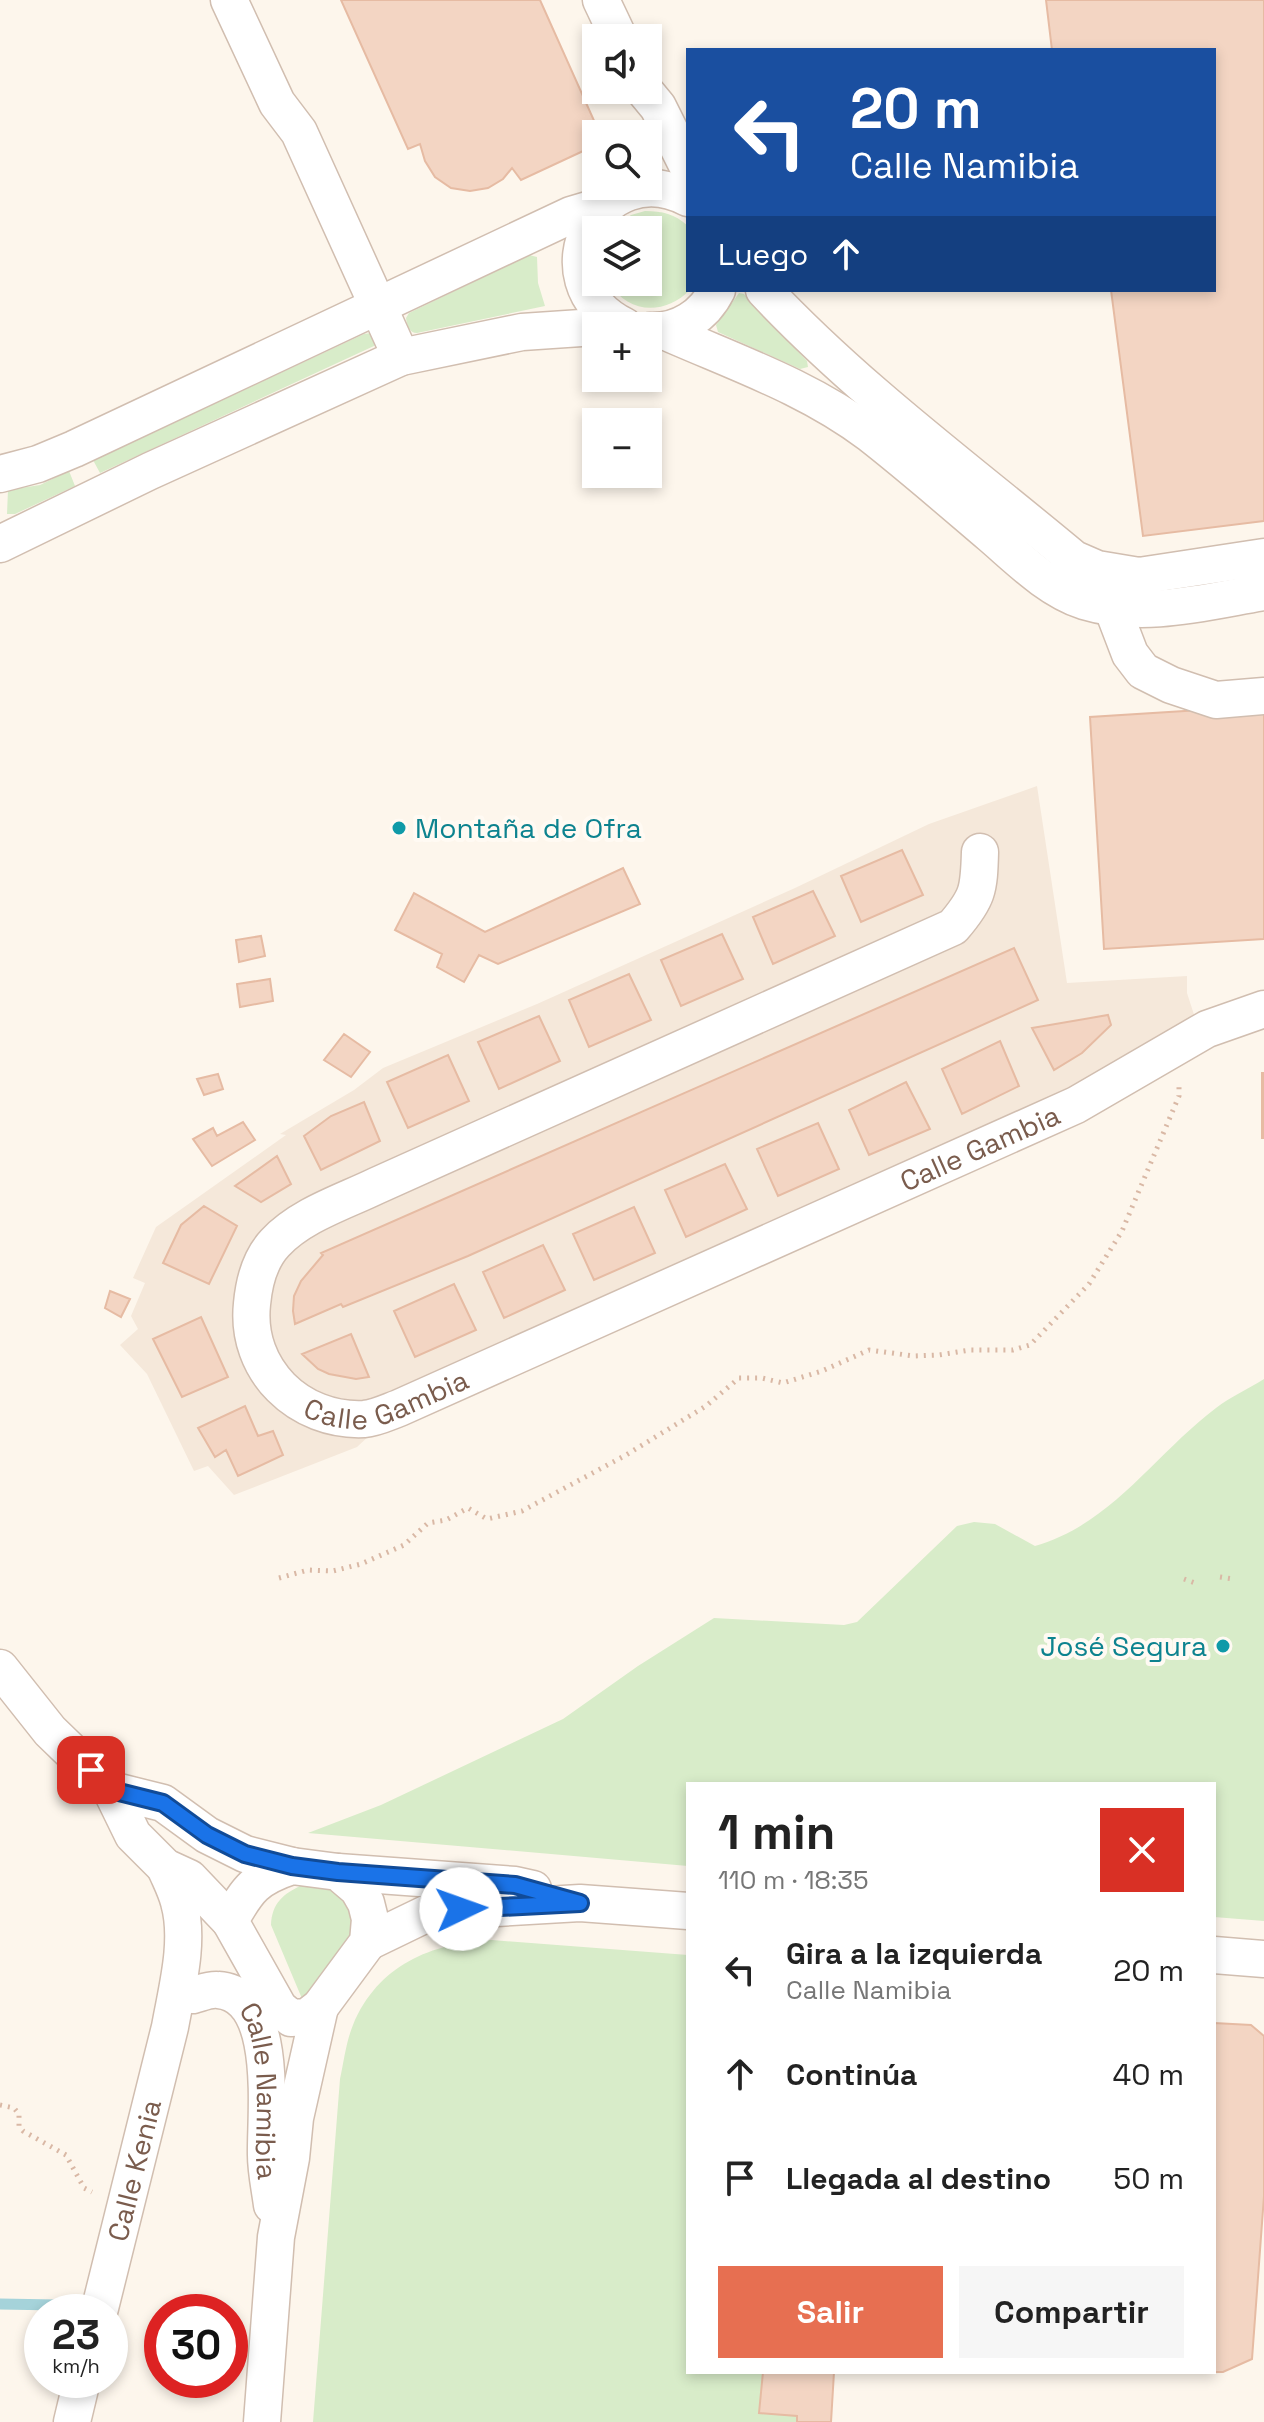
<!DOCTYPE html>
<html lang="es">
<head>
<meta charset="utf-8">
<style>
  :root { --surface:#fff; --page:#f6f6f6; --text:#222; --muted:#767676; --accent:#e76f51 }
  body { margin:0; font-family:"Space Grotesk",sans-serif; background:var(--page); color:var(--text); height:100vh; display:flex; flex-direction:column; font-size:30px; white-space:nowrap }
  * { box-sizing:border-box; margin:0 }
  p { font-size:26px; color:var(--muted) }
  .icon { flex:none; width:44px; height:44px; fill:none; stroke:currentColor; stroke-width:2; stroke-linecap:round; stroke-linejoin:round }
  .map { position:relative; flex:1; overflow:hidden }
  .details { position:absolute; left:686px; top:1782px; width:530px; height:592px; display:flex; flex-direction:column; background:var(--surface); border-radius:0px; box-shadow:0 4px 12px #0003 }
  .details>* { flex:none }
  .hud { position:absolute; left:686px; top:48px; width:530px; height:244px; border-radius:0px; box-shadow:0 4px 12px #0003; background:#1a4fa0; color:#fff; overflow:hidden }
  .controls { position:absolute; left:582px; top:24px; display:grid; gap:16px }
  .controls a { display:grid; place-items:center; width:80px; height:80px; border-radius:0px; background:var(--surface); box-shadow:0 4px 12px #0003; font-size:40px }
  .speed { position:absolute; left:24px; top:2294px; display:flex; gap:16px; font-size:40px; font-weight:700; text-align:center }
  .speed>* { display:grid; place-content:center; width:104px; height:104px; border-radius:50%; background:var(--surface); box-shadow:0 4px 12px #0003; line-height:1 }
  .speed small { font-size:20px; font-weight:400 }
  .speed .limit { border:12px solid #d22; background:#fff; color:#111 }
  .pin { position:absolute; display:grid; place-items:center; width:68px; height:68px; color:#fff; margin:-34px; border-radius:16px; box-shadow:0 4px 12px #0006 }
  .me { position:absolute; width:88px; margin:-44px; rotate:87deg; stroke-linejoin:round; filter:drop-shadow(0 0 6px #0008) }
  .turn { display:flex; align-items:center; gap:28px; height:168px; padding:0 32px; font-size:36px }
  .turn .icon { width:104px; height:104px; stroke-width:2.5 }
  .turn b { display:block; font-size:56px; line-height:68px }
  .then { display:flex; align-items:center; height:76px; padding:0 32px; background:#0003; gap:16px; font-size:30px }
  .round { display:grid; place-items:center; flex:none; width:84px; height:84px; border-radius:0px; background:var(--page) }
  .summary { display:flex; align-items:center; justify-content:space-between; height:136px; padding:0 32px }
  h1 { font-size:48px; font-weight:800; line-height:60px }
  .action { display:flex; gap:16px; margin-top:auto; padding:16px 32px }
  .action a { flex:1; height:92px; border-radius:0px; background:var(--accent); color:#fff; font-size:32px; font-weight:800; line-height:92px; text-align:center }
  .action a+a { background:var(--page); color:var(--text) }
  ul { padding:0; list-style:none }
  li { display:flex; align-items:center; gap:24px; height:104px; padding:0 32px }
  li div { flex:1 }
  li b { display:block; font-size:30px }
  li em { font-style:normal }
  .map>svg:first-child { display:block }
</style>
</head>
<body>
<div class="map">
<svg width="1264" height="2422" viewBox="0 0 1264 2422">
  <rect width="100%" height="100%" fill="#fdf6ec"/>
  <!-- residential -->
  <path fill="#f5e8da" d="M1037,786L1067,983L1187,976V993L1200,1033L399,1408L357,1447L234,1495L208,1466L194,1471L147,1374L120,1345L138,1329L131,1316L145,1283L133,1278L156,1227L286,1135L280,1134L354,1090L383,1068L537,1004L795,888L929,824Z"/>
  <!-- green -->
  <path fill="#d8ecc9" d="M645,211C662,211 675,214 688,226V290H690C665,315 628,315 609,282H648V230H613L631,215Z
    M529,255L537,257L538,283L545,306L417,333C409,333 407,325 406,318L409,313Z
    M739,293L744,294L807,361L808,367L800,369L718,332L716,325Z
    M371,333L376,344L374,346L100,473L93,460L364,334Z
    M69,471L75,486L15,514H7L8,490L40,485Z
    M1264,1379V1921L1214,1917V1784H688V1866L308,1833L381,1805L563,1719L638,1666L714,1618L844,1625L857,1622L957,1526L974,1522L995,1524L1035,1546C1112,1524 1155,1454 1216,1408C1230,1397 1248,1389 1264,1379Z
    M302,1885L331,1888L352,1908L353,1920L351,1937L303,2001L271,1925C272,1903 283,1894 302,1885Z
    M492,1940L688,1955V2372H834L831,2422H313L340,2079C344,2061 346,2042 353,2025C378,1965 431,1943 492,1940Z"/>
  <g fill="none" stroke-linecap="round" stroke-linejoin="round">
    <!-- stream -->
    <path stroke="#a5d3da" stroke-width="11" d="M0,2304L57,2305"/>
  </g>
  <!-- building -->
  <path fill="#f3d5c3" stroke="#e6bba3" stroke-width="2" d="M341,0H540L600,134H596V145L521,180L512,168L503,179L488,188L470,191L451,188L435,177L425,161L420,144L408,149Z
    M1046,0H1264V521L1143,536L1111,290H1214V50H1052Z
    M1264,706V939L1104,949L1090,717Z
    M902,850L923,895L861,922L841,876Z
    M623,868L640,904L498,964L479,955L464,982L437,967L442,954L395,930L414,893L485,932Z
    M813,891L835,936L773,964L753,917Z
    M722,934L743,979L681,1006L661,960Z
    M261,936L265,956L239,962L236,940Z
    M1014,948L1038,1000L468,1256L343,1307L341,1304L295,1324L293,1311L294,1296L301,1281L323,1255L321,1253Z
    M629,974L651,1020L589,1047L569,1000Z
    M270,979L273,1001L240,1007L237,984Z
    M1108,1015L1111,1025L1082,1053L1054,1070L1032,1028Z
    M539,1016L560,1061L499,1089L478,1042Z
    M344,1034L370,1052L351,1077L324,1060Z
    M1000,1041L1019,1086L962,1114L942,1069Z
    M448,1055L469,1101L408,1128L387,1082Z
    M1262,1073H1264V1138H1262Z
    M218,1074L223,1089L204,1095L197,1079Z
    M906,1082L930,1129L869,1155L849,1110Z
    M364,1102L380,1141L321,1170L304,1136L331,1116Z
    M243,1122L255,1140L212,1166L193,1139L213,1128L217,1136Z
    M818,1123L839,1169L778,1196L757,1149Z
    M277,1156L291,1184L261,1202L235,1186Z
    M725,1164L747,1209L686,1237L665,1190Z
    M204,1206L237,1226L209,1284L163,1263L181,1225Z
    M634,1207L655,1253L594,1280L573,1234Z
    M543,1245L565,1290L504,1318L483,1272Z
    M454,1284L476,1330L415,1357L394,1311Z
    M110,1291L130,1299L121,1317L105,1308Z
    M201,1317L228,1377L182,1397L153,1339Z
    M351,1334L369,1377L356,1379L329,1374L318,1369L302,1354Z
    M245,1406L258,1436L273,1431L283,1455L238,1476L226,1450L215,1457L198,1428Z
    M1214,2023L1251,2025L1264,2036V2196L1252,2359L1223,2372H1214Z
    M763,2372H834L831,2422H797V2416L759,2413Z"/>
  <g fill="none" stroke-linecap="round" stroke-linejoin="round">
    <!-- minor casing -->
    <g stroke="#d1beb0" stroke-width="39">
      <g id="minor">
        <path d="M229,0L277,103L299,132L401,357"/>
        <path d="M601,0L619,38"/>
        <path d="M644,90L658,107L688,167"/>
        <path d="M764,290C858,390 970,472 1074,559L1097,569L1139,576L1264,557"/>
        <path d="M624,326C533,281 601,152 688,198"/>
        <path d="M650,331C679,332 704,316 717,290"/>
        <path d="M664,331C734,362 808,387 870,434C911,466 951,501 991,535C1019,559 1048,589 1084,601C1143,619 1205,602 1264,592"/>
        <path d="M0,474L38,464L74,449L571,215L608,204"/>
        <path d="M0,544L150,471L401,357L522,332L596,327"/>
        <path d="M1112,607L1130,654L1143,671L1171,685L1216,700L1264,696"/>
        <path id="s1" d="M980,852C979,890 978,898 953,927L376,1186C343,1202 301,1215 275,1243C259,1260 254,1282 252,1304C245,1370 299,1422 364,1419C376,1418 388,1412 399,1408L1076,1105L1207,1029L1264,1009"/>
        <path d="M0,1668L50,1731L111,1790L133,1835L165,1867L189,1878L230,1921"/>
        <path d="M111,1790L163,1803L207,1835L245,1854L292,1866"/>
        <path d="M292,1866L338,1872L358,1889L366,1903L370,1919L368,1942L320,2007L307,2017L291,2018L279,2008L230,1921C248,1888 256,1878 292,1866Z"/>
        <path d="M338,1872L515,1885L533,1889"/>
        <path d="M368,1942L430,1912L580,1903L688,1911"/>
        <path d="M1214,1955L1264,1959"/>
        <path id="s2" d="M193,1995C201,1993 210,1989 218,1990C280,1994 265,2115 266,2155C266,2172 270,2189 272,2205"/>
        <path id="s3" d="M99,2312L170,2027C177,1988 190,1941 179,1902C176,1890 170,1879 165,1867"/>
        <path d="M72,2422L82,2380"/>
        <path d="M262,2422L276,2237L291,2158L295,2118L320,2007"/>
      </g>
    </g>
    <!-- path -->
    <path stroke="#d9b8a5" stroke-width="5" stroke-dasharray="2 6" stroke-linecap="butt" d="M1220,1577L1233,1579
      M279,1578L308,1570L333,1571L361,1564L404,1545L428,1523L446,1520L468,1508L487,1519L522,1511L626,1455L706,1406L739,1378H762L783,1383L822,1371L869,1350L914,1356L939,1355L970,1350H1013L1030,1345L1089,1284L1122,1231L1179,1096V1087
      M1184,1579L1195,1583
      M0,2105L14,2108L19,2114V2127L23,2131L66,2155L84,2188L92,2192"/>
    <!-- minor -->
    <use href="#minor" stroke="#fff" stroke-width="36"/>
  </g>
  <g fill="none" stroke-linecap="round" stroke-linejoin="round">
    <!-- route casing -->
    <g stroke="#114b97" stroke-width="20">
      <path id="route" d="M91,1770L111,1790L163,1803L207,1835L245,1854L292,1866L338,1872L515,1885L580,1903L461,1909"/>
    </g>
    <!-- route -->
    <use href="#route" stroke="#1a73e8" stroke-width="14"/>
  </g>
  <!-- markers -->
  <g fill="#0f9aa8" stroke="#fffaf3" stroke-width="3">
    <circle cx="399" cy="828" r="8"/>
    <circle cx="1223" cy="1646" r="8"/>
  </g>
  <g text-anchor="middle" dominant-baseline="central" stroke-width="8" stroke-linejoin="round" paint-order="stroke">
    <!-- culture labels -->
    <g font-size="28" fill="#0d838f" stroke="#fffaf3" text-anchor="start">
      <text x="415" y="828">Montaña de Ofra</text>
      <text x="1207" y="1646" text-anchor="end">José Segura</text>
    </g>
    <!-- street labels -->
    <g font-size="28" fill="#7a5c4d" stroke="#fffaf3">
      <text stroke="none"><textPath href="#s1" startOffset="1754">Calle Gambia</textPath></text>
      <text stroke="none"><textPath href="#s1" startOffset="1106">Calle Gambia</textPath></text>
      <text stroke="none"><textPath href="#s2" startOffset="148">Calle Namibia</textPath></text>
      <text stroke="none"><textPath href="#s3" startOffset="146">Calle Kenia</textPath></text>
    </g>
  </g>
</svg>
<div class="controls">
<a><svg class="icon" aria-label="sound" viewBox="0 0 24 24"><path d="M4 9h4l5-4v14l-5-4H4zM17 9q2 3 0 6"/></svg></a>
<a><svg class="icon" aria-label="search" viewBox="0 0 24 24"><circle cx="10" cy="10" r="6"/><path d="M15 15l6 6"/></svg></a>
<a><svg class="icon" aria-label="layers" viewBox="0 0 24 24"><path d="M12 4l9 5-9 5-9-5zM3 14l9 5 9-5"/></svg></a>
<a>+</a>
<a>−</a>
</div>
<div class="speed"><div>23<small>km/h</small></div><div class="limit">30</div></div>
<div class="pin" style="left:91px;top:1770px;background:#d93025"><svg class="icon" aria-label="arrive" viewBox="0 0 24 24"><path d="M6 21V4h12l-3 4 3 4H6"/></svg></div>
<svg class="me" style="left:461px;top:1909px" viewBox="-20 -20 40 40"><circle r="19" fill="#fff"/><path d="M0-13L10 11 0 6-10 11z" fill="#1a73e8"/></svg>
<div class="hud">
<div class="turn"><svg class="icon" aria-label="left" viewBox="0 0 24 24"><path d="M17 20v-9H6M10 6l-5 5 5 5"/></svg><div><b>20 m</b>Calle Namibia</div></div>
<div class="then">Luego<svg class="icon" aria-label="ahead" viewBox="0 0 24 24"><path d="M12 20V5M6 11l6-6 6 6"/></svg></div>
</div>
<section class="details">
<div class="summary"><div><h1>1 min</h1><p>110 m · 18:35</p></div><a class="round" style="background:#d93025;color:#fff"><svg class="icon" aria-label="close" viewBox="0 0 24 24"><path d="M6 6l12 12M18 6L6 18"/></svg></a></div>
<ul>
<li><svg class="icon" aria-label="left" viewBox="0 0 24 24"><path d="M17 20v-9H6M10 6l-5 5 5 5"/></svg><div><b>Gira a la izquierda</b><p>Calle Namibia</p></div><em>20 m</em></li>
<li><svg class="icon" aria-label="ahead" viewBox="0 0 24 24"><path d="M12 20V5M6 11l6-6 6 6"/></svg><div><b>Continúa</b></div><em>40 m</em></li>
<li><svg class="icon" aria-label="arrive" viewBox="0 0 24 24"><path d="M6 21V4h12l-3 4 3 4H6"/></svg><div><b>Llegada al destino</b></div><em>50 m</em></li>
</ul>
<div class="action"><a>Salir</a><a>Compartir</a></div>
</section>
</div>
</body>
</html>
